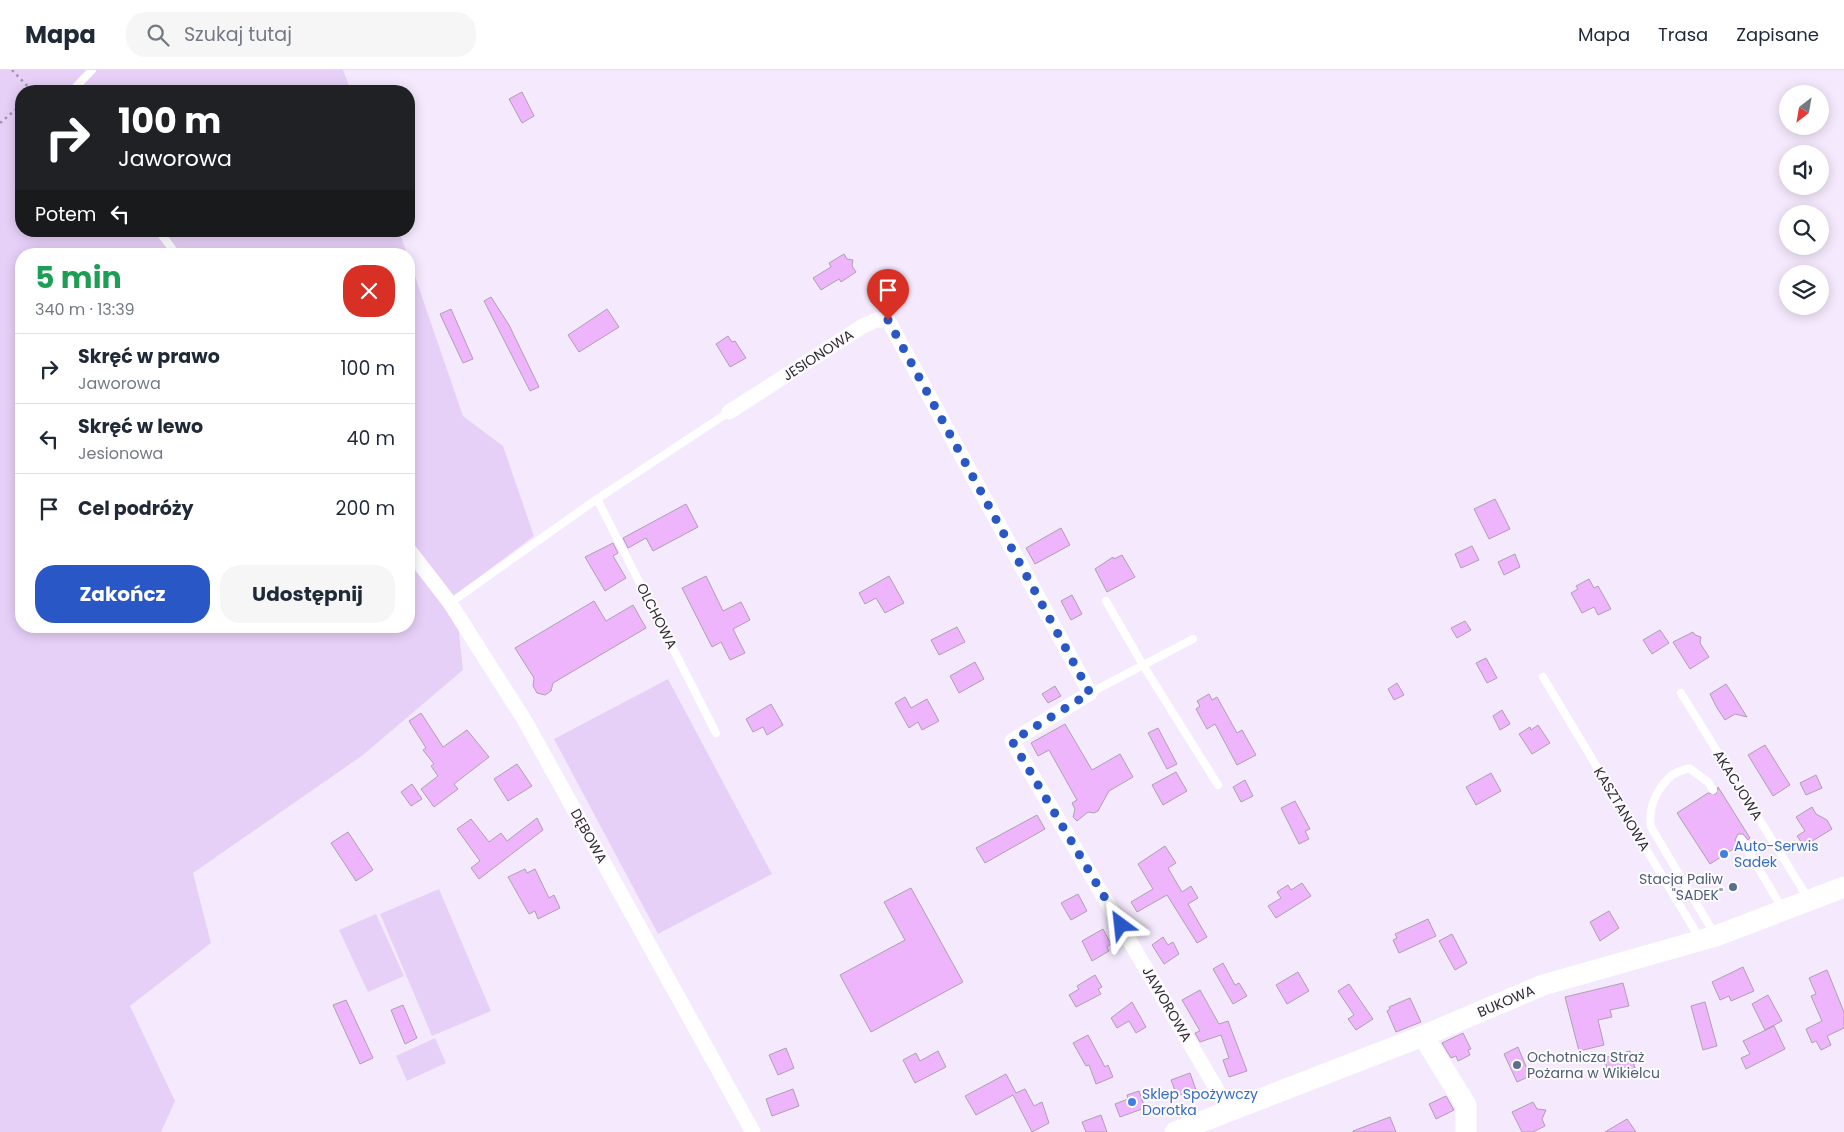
<!DOCTYPE html>
<html lang="pl">
<head>
<meta charset="utf-8">
<style>
  :root { --surface:#fff; --page:#f6f6f7; --text:#1f2937; --muted:#747a83; --line:#e0e1e3; --accent:#2a57c6 }
  body { margin:0; font-family:Poppins,sans-serif; background:var(--page); color:var(--text); height:100vh; display:flex; flex-direction:column; font-size:19px; white-space:nowrap }
  * { box-sizing:border-box; margin:0 }
  p { font-size:16px; color:var(--muted) }
  .icon { flex:none; width:28px; height:28px; fill:none; stroke:currentColor; stroke-width:2; stroke-linecap:round; stroke-linejoin:round }
  .map { position:relative; flex:1; overflow:hidden }
  .drawer { position:absolute; left:15px; top:178px; width:400px; height:385px; display:flex; flex-direction:column; background:var(--surface); border-radius:20px; box-shadow:0 2px 12px #0003 }
  .drawer>* { flex:none }
  .hud { position:absolute; left:15px; top:15px; width:400px; height:152px; border-radius:20px; box-shadow:0 2px 12px #0003; background:#202124; color:#fff; overflow:hidden }
  .needle { width:32px; rotate:211deg }
  .tools { position:absolute; left:1779px; top:15px; display:grid; gap:10px }
  .tools a { display:grid; place-items:center; width:50px; height:50px; border-radius:50%; background:var(--surface); box-shadow:0 2px 12px #0003; font-size:25px }
  .pin { position:absolute; display:grid; place-items:center; width:42px; height:42px; color:#fff; margin:-51px -21px; border-radius:50% 50% 50% 0; rotate:-45deg; box-shadow:0 0 5px #0007 }
  .pin .icon { rotate:45deg }
  .me { position:absolute; width:55px; margin:-28px; rotate:330deg; stroke-linejoin:round; filter:drop-shadow(0 0 4px #0008) }
  .turn { display:flex; align-items:center; gap:18px; height:105px; padding:0 20px; font-size:22px }
  .turn .icon { width:65px; height:65px; stroke-width:2.5 }
  .turn b { display:block; font-size:35px; line-height:42px }
  .then { display:flex; align-items:center; height:48px; padding:0 20px; background:#0003; gap:10px; font-size:19px }
  .round { display:grid; place-items:center; flex:none; width:52px; height:52px; border-radius:20px; background:var(--page) }
  .summary { display:flex; align-items:center; justify-content:space-between; height:85px; padding:0 20px }
  h1 { font-size:30px; font-weight:700; line-height:38px; color:#1e9e55 }
  .button { display:flex; gap:10px; margin-top:auto; padding:10px 20px }
  .button a { flex:1; height:58px; border-radius:20px; background:var(--accent); color:#fff; font-size:20px; font-weight:700; line-height:58px; text-align:center }
  .button a+a { background:var(--page); color:var(--text) }
  ul { padding:0; list-style:none }
  li { display:flex; align-items:center; gap:15px; height:70px; padding:0 20px; border-top:1px solid var(--line) }
  li div { flex:1 }
  li b { display:block; font-size:19px }
  li em { font-style:normal }
  header { display:flex; align-items:center; gap:30px; box-sizing:border-box; height:70px; padding:0 25px; background:var(--surface); border-bottom:1px solid var(--line) }
  header strong { font-size:24px }
  nav { display:flex; gap:28px; margin-inline-start:auto; font-size:18px }
  .search { width:350px; height:45px; background:var(--page); display:flex; align-items:center; gap:12px; box-sizing:border-box; padding:0 18px; border-radius:20px; color:var(--muted); font-size:19px }
  .map>svg:first-child { display:block }
</style>
</head>
<body>
<header>
<strong>Mapa</strong>
<div class="search"><svg class="icon" aria-label="search" viewBox="0 0 24 24"><circle cx="10" cy="10" r="6"/><path d="M15 15l6 6"/></svg>Szukaj tutaj</div>
<nav><a>Mapa</a><a>Trasa</a><a>Zapisane</a></nav>
</header>
<div class="map">
<svg width="1844" height="1062" viewBox="0 0 1844 1062">
  <rect width="100%" height="100%" fill="#f5eafd"/>
  <!-- green -->
  <path fill="#e7d0f8" d="M0,0H343L351,21H21V161H399L407,184H21V556H409V189L463,346L503,376L534,466L455,525L463,600L363,685L193,803L211,873L130,936L175,1031L161,1062H0Z
    M668,609L772,804L658,864L554,669Z
    M439,819L491,941L432,966L380,844Z
    M376,844L404,906L368,922L339,860Z
    M435,968L446,993L407,1011L396,986Z"/>
  <!-- building -->
  <path fill="#eeb5fc" stroke="#ada0b0" d="M522,22L534,46L522,53L509,29Z
    M844,184L847,189L853,190L852,196L856,202L841,212L839,209L821,220L813,208L831,197L829,193Z
    M491,227L509,255L539,317L530,321L484,231Z
    M451,239L473,289L463,293L440,244Z
    M607,239L619,257L579,282L568,265Z
    M728,266L732,272L735,271L746,288L730,297L716,274Z
    M1495,429L1510,459L1489,469L1474,439Z
    M686,434L698,457L653,481L646,468L628,478L623,468Z
    M1061,458L1070,475L1035,494L1026,478Z
    M613,473L618,483L613,486L626,508L605,521L585,487Z
    M1472,476L1479,490L1461,498L1455,484Z
    M1515,484L1520,497L1504,505L1498,492Z
    M1122,485L1135,507L1107,522L1095,499L1113,487L1114,489Z
    M706,506L723,541L741,532L750,550L733,559L745,583L730,590L721,572L712,577L682,518Z
    M889,506L904,533L885,543L876,528L865,534L859,523Z
    M1589,509L1594,518L1598,516L1611,539L1598,545L1594,537L1582,543L1571,523L1578,519L1576,516Z
    M1072,525L1082,544L1071,550L1061,531Z
    M594,531L606,551L633,535L646,558L553,613L551,621L545,625L537,623L533,616L534,608L515,578Z
    M1465,551L1471,560L1457,568L1451,558Z
    M957,557L965,572L939,585L931,570Z
    M1660,560L1669,573L1652,584L1643,570Z
    M1693,562L1695,565L1701,567L1700,573L1709,587L1690,599L1673,572Z
    M1486,588L1497,608L1487,613L1476,593Z
    M975,592L984,609L959,623L950,606Z
    M1397,613L1404,625L1394,630L1388,619Z
    M1726,614L1732,623L1747,647L1735,644L1725,650L1717,638L1710,624Z
    M1055,616L1061,626L1048,633L1042,624Z
    M1209,624L1212,630L1217,627L1237,663L1242,660L1256,685L1237,695L1215,654L1207,659L1196,639L1200,636L1197,631Z
    M905,627L911,638L927,629L939,651L922,660L918,652L909,658L895,633Z
    M771,634L783,655L767,665L763,657L753,662L746,649Z
    M1502,640L1510,654L1500,660L1493,646Z
    M421,643L443,677L467,660L489,687L454,714L458,719L434,737L421,719L438,706L431,696L434,694L423,680L426,678L409,651Z
    M1065,654L1092,700L1120,684L1133,707L1109,721L1098,741L1094,743L1088,742L1077,751L1073,747L1075,739L1072,733L1077,730L1049,680L1038,686L1031,673Z
    M1538,655L1550,673L1532,684L1519,664L1530,657L1531,660Z
    M1158,658L1177,694L1167,699L1148,663Z
    M1765,675L1790,715L1773,726L1748,685Z
    M517,694L532,716L508,731L494,709Z
    M1176,702L1187,721L1163,735L1152,715Z
    M1491,703L1501,721L1476,735L1466,717Z
    M1816,705L1822,718L1806,725L1800,713Z
    M1245,710L1253,726L1241,732L1233,717Z
    M412,714L422,729L411,736L401,722Z
    M1718,717L1750,768L1748,770L1743,764H1738L1735,770L1738,776L1710,794L1677,743L1708,723L1716,724Z
    M1295,731L1310,759L1305,761L1309,769L1299,774L1281,738Z
    M1812,737L1816,744L1827,750L1832,759L1804,776L1797,766L1805,761L1796,747Z
    M1037,745L1045,759L985,793L976,778Z
    M537,748L543,760L479,809L471,798L480,791L457,759L471,749L489,772L501,763L507,771Z
    M348,762L373,800L356,811L331,773Z
    M1165,776L1176,793L1168,798L1182,822L1191,816L1198,828L1188,834L1207,867L1197,873L1167,825L1137,842L1131,832L1153,819L1138,794Z
    M525,799L527,803L535,799L549,828L554,825L560,838L538,849L535,841L529,844L508,807Z
    M1302,813L1311,826L1276,848L1268,836L1281,828L1277,822L1288,815L1291,820Z
    M911,818L963,912L871,962L840,905L905,870L884,832Z
    M1078,824L1087,841L1071,850L1061,833Z
    M1609,841L1619,858L1600,871L1590,852Z
    M1428,849L1436,866L1399,883L1393,870L1397,868L1395,864Z
    M1103,859L1111,874L1107,877L1109,881L1092,891L1082,871Z
    M1452,864L1467,893L1455,900L1439,871Z
    M1163,867L1168,875L1173,872L1179,884L1164,894L1152,875Z
    M1223,893L1235,915L1239,913L1247,926L1233,934L1213,899Z
    M1743,897L1754,921L1731,931L1729,926L1720,930L1712,912Z
    M1827,900L1844,942V958L1827,966L1831,975L1821,980L1816,971L1812,973L1806,959L1822,951L1811,926L1816,924L1809,908Z
    M1298,902L1309,921L1287,934L1276,915Z
    M1095,905L1102,917L1098,919L1101,924L1076,937L1069,925L1079,919L1077,916Z
    M1623,913L1629,936L1610,940L1612,947L1598,950L1604,975L1579,981L1565,927Z
    M1349,914L1373,949L1356,960L1348,949L1354,945L1338,921Z
    M1200,920L1219,954L1228,951L1247,1001L1229,1007L1223,990L1229,988L1221,965L1200,972L1195,963L1200,961L1182,930Z
    M1768,925L1782,951L1765,960L1752,934Z
    M1410,928L1421,952L1396,962L1387,941L1390,939L1389,937Z
    M346,930L373,988L360,994L333,935Z
    M1132,932L1146,957L1136,963L1129,951L1117,958L1111,948Z
    M1705,932L1717,976L1703,980L1691,936Z
    M403,935L417,968L405,974L391,940Z
    M1774,956L1785,979L1746,999L1741,988L1750,984L1743,971Z
    M1463,963L1471,979L1468,980L1470,985L1458,991L1456,986L1451,988L1442,973Z
    M1088,965L1105,997L1108,995L1113,1007L1096,1014L1089,995L1086,996L1073,973Z
    M1518,977L1530,1006L1517,1012L1504,984Z
    M786,978L794,998L778,1005L769,985Z
    M938,981L946,997L915,1013L903,990L916,983L920,991Z
    M1630,981L1635,998L1609,1005L1604,988Z
    M1190,1003L1196,1020L1177,1026L1171,1010Z
    M1006,1004L1016,1023L1025,1019L1034,1036L1042,1032L1049,1053L1032,1062L1013,1025L976,1045L965,1026Z
    M793,1019L799,1036L772,1046L766,1029Z
    M1139,1021L1145,1038L1120,1047L1115,1034L1128,1029L1127,1025Z
    M1446,1026L1454,1040L1436,1049L1429,1034Z
    M1533,1032L1537,1039L1546,1040L1542,1049L1545,1056L1533,1062H1522L1512,1042Z
    M1101,1045L1107,1062H1086L1082,1052Z
    M1390,1047L1396,1062H1353V1061Z
    M1627,1049L1636,1062H1605Z"/>
  <g fill="none" stroke-linecap="round" stroke-linejoin="round">
    <!-- path -->
    <path stroke="#9e96a4" stroke-width="2.5" stroke-dasharray="2.5 4" stroke-linecap="butt" d="M12,0L32,21
      M0,53L21,35"/>
    <!-- lane -->
    <path stroke="#fff" stroke-width="8" d="M72,21L92,0
      M159,161L176,184
      M597,429L716,663
      M1106,531L1143,595L1218,715
      M450,533L597,429L729,342
      M1543,607L1700,869
      M1090,623L1193,569
      M1681,623L1808,828
      M1713,720L1708,712L1689,698C1684,700 1675,702 1671,706C1656,720 1648,738 1651,757L1715,865
      M1741,769L1782,838"/>
    <!-- street -->
    <path stroke="#fff" stroke-width="15" d="M729,342L863,256L876,250H888L1090,623L1012,671L1229,1040
      M409,480L450,533L525,651L753,1062"/>
    <!-- secondary -->
    <path stroke="#fff" stroke-width="21" d="M1423,966L1466,1035V1062
      M1175,1062L1423,966L1543,915L1716,866L1844,817"/>
  </g>
  <g fill="none" stroke-linecap="round" stroke-linejoin="round">
    <!-- route -->
    <path stroke="#2a57c6" stroke-width="9" stroke-dasharray="0 16.2" d="M888,250L1090,623L1012,671L1121,855"/>
  </g>
  <!-- markers -->
  <g fill="#3f7fe0" stroke="#fdfbff" stroke-width="2">
    <circle cx="1724" cy="784" r="5"/>
    <circle cx="1132" cy="1032" r="5"/>
  </g>
  <g fill="#5c6f8a" stroke="#fdfbff" stroke-width="2">
    <circle cx="1733" cy="817" r="5"/>
    <circle cx="1517" cy="995" r="5"/>
  </g>
  <g text-anchor="middle" dominant-baseline="central" stroke-width="4" stroke-linejoin="round" paint-order="stroke">
    <!-- street labels -->
    <g font-size="14" fill="#2e2a31" stroke="#fdfbff">
      <text transform="translate(818 285) rotate(-33)">JESIONOWA</text>
      <text transform="translate(657 546) rotate(63)">OLCHOWA</text>
      <text transform="translate(1738 715) rotate(58)">AKACJOWA</text>
      <text transform="translate(1622 739) rotate(59)">KASZTANOWA</text>
      <text transform="translate(589 766) rotate(61)">DĘBOWA</text>
      <text transform="translate(1506 931) rotate(-23)">BUKOWA</text>
      <text transform="translate(1167 934) rotate(60)">JAWOROWA</text>
    </g>
    <!-- shop labels -->
    <g font-size="14" fill="#366cbe" stroke="#fdfbff" text-anchor="start">
      <text x="1734" y="776">Auto-Serwis<tspan x="1734" dy="16">Sadek</tspan></text>
      <text x="1142" y="1024">Sklep Spożywczy<tspan x="1142" dy="16">Dorotka</tspan></text>
    </g>
    <!-- service labels -->
    <g font-size="14" fill="#4e5e75" stroke="#fdfbff" text-anchor="end">
      <text x="1723" y="809">Stacja Paliw<tspan x="1723" dy="16">"SADEK"</tspan></text>
      <text x="1527" y="987" text-anchor="start">Ochotnicza Straż<tspan x="1527" dy="16">Pożarna w Wikielcu</tspan></text>
    </g>
  </g>
</svg>
<div class="tools">
<a><svg class="needle" viewBox="-14 -14 28 28"><path d="M0-13l5 13h-10z" fill="#e53935"/><path d="M0 13l5-13h-10z" fill="#747a83"/></svg></a>
<a><svg class="icon" aria-label="sound" viewBox="0 0 24 24"><path d="M4 9h4l5-4v14l-5-4H4zM17 9q2 3 0 6"/></svg></a>
<a><svg class="icon" aria-label="search" viewBox="0 0 24 24"><circle cx="10" cy="10" r="6"/><path d="M15 15l6 6"/></svg></a>
<a><svg class="icon" aria-label="layers" viewBox="0 0 24 24"><path d="M12 4l9 5-9 5-9-5zM3 14l9 5 9-5"/></svg></a>
</div>
<div class="pin" style="left:888px;top:250px;background:#d93025"><svg class="icon" aria-label="arrive" viewBox="0 0 24 24"><path d="M6 21V4h12l-3 4 3 4H6"/></svg></div>
<svg class="me" style="left:1121px;top:855px" viewBox="-20 -20 40 40"><path d="M0-17L14 15 0 8-14 15z" fill="#2a57c6" stroke="#fff" stroke-width="4"/></svg>
<div class="hud">
<div class="turn"><svg class="icon" aria-label="right" viewBox="0 0 24 24"><path d="M7 20v-9h11M14 6l5 5-5 5"/></svg><div><b>100 m</b>Jaworowa</div></div>
<div class="then">Potem<svg class="icon" aria-label="left" viewBox="0 0 24 24"><path d="M17 20v-9H6M10 6l-5 5 5 5"/></svg></div>
</div>
<section class="drawer">
<div class="summary"><div><h1>5 min</h1><p>340 m · 13:39</p></div><a class="round" style="background:#d93025;color:#fff"><svg class="icon" aria-label="close" viewBox="0 0 24 24"><path d="M6 6l12 12M18 6L6 18"/></svg></a></div>
<ul>
<li><svg class="icon" aria-label="right" viewBox="0 0 24 24"><path d="M7 20v-9h11M14 6l5 5-5 5"/></svg><div><b>Skręć w prawo</b><p>Jaworowa</p></div><em>100 m</em></li>
<li><svg class="icon" aria-label="left" viewBox="0 0 24 24"><path d="M17 20v-9H6M10 6l-5 5 5 5"/></svg><div><b>Skręć w lewo</b><p>Jesionowa</p></div><em>40 m</em></li>
<li><svg class="icon" aria-label="arrive" viewBox="0 0 24 24"><path d="M6 21V4h12l-3 4 3 4H6"/></svg><div><b>Cel podróży</b></div><em>200 m</em></li>
</ul>
<div class="button"><a>Zakończ</a><a>Udostępnij</a></div>
</section>
</div>
</body>
</html>
